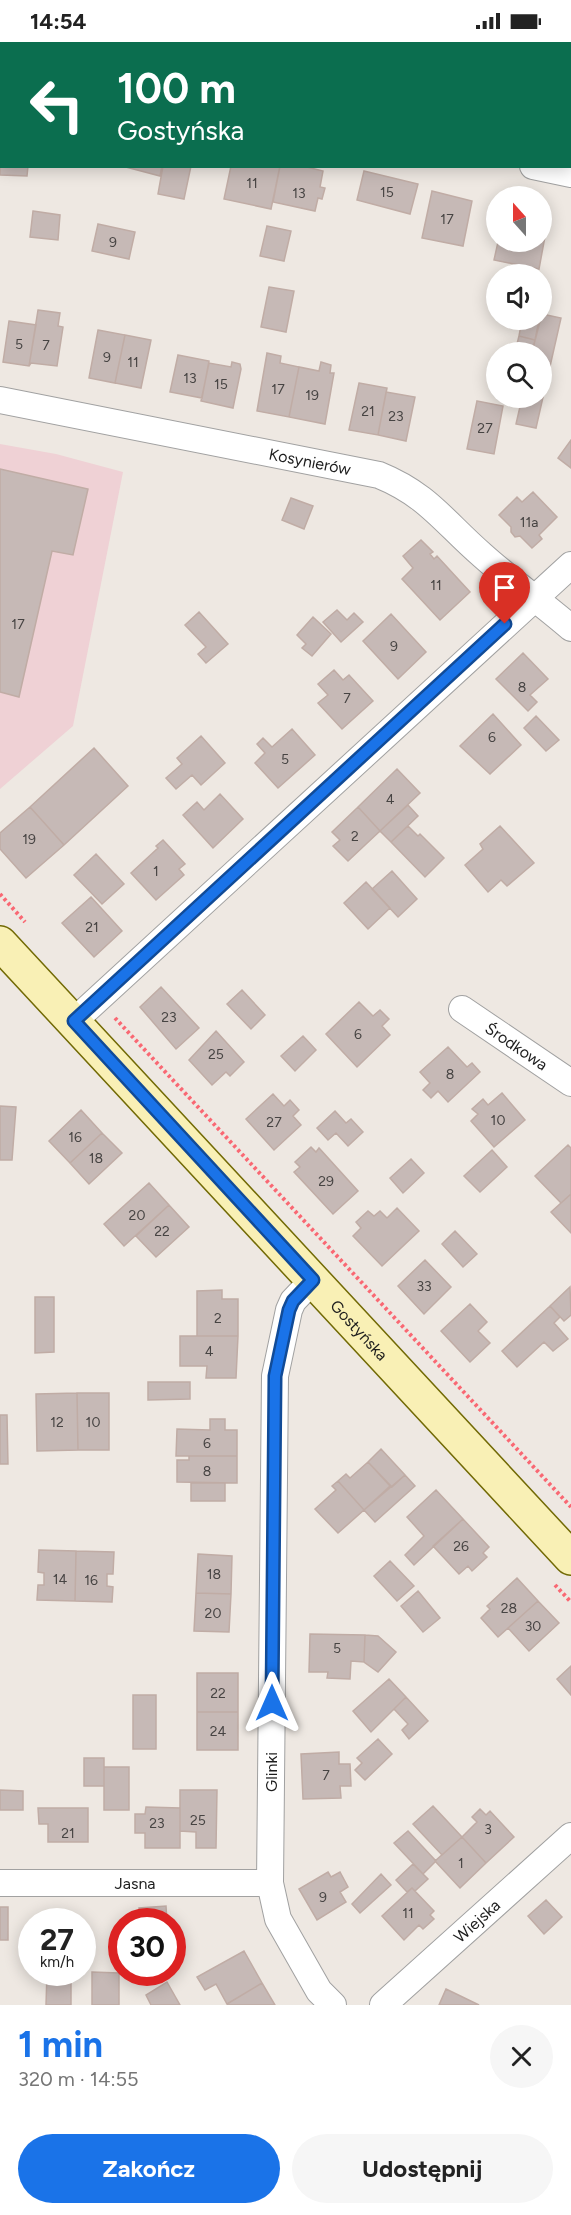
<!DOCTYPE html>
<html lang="pl">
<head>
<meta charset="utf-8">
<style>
  :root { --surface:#fff; --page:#f6f6f6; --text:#222; --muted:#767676; --accent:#1a73e8 }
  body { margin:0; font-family:Figtree,sans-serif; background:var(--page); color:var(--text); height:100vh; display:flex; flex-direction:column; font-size:22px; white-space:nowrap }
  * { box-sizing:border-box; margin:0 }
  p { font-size:20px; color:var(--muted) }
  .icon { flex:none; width:33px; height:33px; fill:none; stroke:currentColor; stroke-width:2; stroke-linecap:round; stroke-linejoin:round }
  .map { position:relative; height:1963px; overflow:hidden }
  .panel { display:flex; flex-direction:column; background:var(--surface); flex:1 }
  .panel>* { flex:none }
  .top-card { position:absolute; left:0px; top:0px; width:572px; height:126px; box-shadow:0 3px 15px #0003; background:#0b6e4f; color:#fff; overflow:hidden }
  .needle { width:39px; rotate:339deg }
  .buttons { position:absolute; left:486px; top:144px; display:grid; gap:12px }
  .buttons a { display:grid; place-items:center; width:66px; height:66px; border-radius:50%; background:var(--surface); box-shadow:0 3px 15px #0003; font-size:30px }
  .speed { position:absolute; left:18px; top:1866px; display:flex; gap:12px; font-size:30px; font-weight:700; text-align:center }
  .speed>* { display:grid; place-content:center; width:78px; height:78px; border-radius:50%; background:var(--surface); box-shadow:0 3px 15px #0003; line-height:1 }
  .speed small { font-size:15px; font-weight:400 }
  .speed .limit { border:9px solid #d22; background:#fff; color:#111 }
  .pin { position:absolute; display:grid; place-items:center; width:51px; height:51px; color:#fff; margin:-62px -26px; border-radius:50% 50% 50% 0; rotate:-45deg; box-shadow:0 0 6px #0007 }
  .pin .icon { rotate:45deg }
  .me { position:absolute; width:66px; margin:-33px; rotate:0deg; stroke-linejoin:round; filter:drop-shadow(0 0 4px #0008) }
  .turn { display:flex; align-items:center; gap:21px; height:126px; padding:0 18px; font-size:27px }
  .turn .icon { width:78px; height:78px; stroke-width:2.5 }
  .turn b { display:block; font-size:42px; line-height:51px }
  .round { display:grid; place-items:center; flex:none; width:63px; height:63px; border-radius:32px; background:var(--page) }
  .head { display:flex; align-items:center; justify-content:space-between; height:102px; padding:0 18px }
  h1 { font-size:36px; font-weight:700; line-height:45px; color:var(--accent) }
  .button { display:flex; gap:12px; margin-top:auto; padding:12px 18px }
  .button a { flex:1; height:69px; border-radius:36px; background:var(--accent); color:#fff; font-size:24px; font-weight:700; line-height:69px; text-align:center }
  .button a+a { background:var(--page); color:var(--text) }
  .status { display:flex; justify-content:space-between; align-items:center; height:42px; padding:0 30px; background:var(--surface); direction:ltr }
  .status svg { height:16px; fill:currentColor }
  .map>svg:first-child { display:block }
</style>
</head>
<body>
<div class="status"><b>14:54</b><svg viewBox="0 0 49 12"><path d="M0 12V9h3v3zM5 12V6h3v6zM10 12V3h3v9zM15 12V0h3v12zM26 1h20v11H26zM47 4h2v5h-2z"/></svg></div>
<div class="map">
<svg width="571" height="1963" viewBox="0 0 571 1963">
  <rect width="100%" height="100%" fill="#eee8e2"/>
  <!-- commercial -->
  <path fill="#efd1d5" d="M0,402L56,412L123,430L73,684L0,747Z"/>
  <!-- building -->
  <path fill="#c6b9b6" stroke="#c0aca5" stroke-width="1.5" d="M1,106L2,124H28L27,134L0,133Z
    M122,124H162L160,134Z
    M163,124H191L184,157L158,152Z
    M231,124H280L271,167L224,157Z
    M280,124H303L323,129L320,145L325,146L322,157L318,156L315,169L273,160Z
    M364,129L418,142L410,172L357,158Z
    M432,149L472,159L463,204L422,196Z
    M33,169L60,173L58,198L30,195Z
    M542,172L549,173L539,227L494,218L498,200H542Z
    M98,182L135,190L129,217L92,209Z
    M267,184L291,189L284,219L260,214Z
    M269,245L294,249L286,290L261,285Z
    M38,268L60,271L58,284L63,285L57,324L31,321L29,324Z
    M542,272L561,276L536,386L516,382L522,356H542V310H532Z
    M522,278H539L535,298L519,294Z
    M9,279L36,283L29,324L3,320Z
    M98,288L125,293L115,341L89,336Z
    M125,293L151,298L141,346L115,341Z
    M519,294L535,298L532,310H515Z
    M267,311L281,314L280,321L299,325L289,375L257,369Z
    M178,313L209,319L202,356L170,350Z
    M232,320L240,322L241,327L233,366L201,359L209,321L231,325Z
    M321,320L331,323L330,331H334L325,382L289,375L299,325L319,329Z
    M359,341L387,346L378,393L349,388Z
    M386,350L415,355L406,399L378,393Z
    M477,359L503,364L494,412L467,407Z
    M571,398V426L558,416Z
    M0,427L88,447L73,513L52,509L19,655L0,650Z
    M533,450L557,475L539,493L542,497L532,506L520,494L515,495L511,490V485L499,473L517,455L522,460Z
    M291,456L313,464L304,487L282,478Z
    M421,498L433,510L430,512L434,517L437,514L470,550L440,578L402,537L413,526L403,514Z
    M337,568L347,578L354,571L363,580L341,600L323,580Z
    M199,570L228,602L206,621L198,612L206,605L185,583Z
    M391,572L426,610L398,637L363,599Z
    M313,575L331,592L312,614L302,606L306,602L297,593Z
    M523,611L548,637L530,653L537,660L528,669L496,637Z
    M334,628L343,638L349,633L373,659L342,687L318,661L328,653L318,642Z
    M493,672L521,703L490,732L460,704Z
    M536,674L559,698L546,709L524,686Z
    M292,687L315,713L278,746L255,721L265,711L257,702L263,696L272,705Z
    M201,694L225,721L201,743L192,733L176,747L166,736L182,722L177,716Z
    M94,706L128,744L64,803L30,765Z
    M397,727L420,751L380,789L358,765Z
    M220,752L243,777L213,806L183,773L197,760L204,768Z
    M408,763L418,774L391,800L380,789Z
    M30,765L64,803L26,836L0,807V791Z
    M358,765L380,789L348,819L333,804L340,798L332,790Z
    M408,784L418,794L420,792L444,816L425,835L391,800Z
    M500,784L534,821L507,844L501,838L488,850L465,823L483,807L480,802Z
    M163,798L185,822L179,827L184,833L156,858L131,831L158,806L156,804Z
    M96,812L124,842L102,862L74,833Z
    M392,829L417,857L398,875L372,847Z
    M366,840L390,866L368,887L344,861Z
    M91,855L122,889L94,915L62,881Z
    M161,945L199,986L176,1007L140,965Z
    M242,948L265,973L251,987L227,962Z
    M359,960L373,974L380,968L389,977L382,984L390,993L357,1025L326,992Z
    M216,989L244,1020L230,1034L226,1030L212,1043L189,1018Z
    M303,994L316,1008L295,1029L281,1014Z
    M448,1005L467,1025L472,1021L480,1030L448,1060L438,1049L431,1056L423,1048L430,1041L420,1030Z
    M502,1051L525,1078L494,1105L471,1079L478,1072L472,1067L483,1057L488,1063Z
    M273,1052L284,1064L290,1058L299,1068L293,1074L301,1083L274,1108L246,1077Z
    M0,1064L16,1065L12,1118H0Z
    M81,1068L102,1091L70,1121L49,1099Z
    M335,1069L346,1081L351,1077L363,1090L348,1104L336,1091L328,1098L317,1086Z
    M102,1091L122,1111L89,1142L70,1121Z
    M568,1103L571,1106V1152L561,1161L535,1134Z
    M311,1105L316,1110L319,1106L358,1149L333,1172L294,1130L300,1125L295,1120Z
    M492,1108L507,1125L480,1150L464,1134Z
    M411,1117L424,1131L403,1151L390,1136Z
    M149,1141L169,1163L124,1204L104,1182Z
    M571,1152V1191L551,1170Z
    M169,1163L189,1185L156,1215L136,1194Z
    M397,1166L419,1189L382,1224L353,1194L361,1186L356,1180L368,1169L374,1174L380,1169L387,1176Z
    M455,1189L477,1212L463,1225L442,1202Z
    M425,1218L451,1245L424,1272L398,1244Z
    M570,1245L571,1273L564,1279L550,1264Z
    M222,1248V1257H238V1294H197V1249Z
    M35,1255H54V1310L35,1311Z
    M470,1262L487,1280L478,1289L490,1301L470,1320L441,1289Z
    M550,1264L560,1275L554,1281L568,1297L553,1309L544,1300L517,1325L502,1309Z
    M180,1294H238L236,1336H206L207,1324H180Z
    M148,1340H190V1357L148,1358Z
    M77,1351H109V1408H78Z
    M77,1351L78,1408L37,1409L36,1352Z
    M0,1373H7L8,1422H0Z
    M210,1377H225V1388H237V1414H176L177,1387L210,1388Z
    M381,1407L405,1433L392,1445L368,1420Z
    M189,1414H237V1441L177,1440V1418H189Z
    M368,1420L390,1444L364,1468L338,1439L346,1432L350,1436Z
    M405,1433L415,1444L375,1480L364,1468Z
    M338,1439L364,1468L338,1491L315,1467L336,1448L332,1444Z
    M191,1441H225V1459H191Z
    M436,1448L463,1477L414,1523L405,1513L424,1494L407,1475Z
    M463,1477L489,1505L483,1511L487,1515L472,1529L468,1524L459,1532L433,1504Z
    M39,1508L76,1509L75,1559L37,1558L38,1543H44V1531L38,1530Z
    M76,1509L114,1510L113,1532H107V1544L113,1545L112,1560L75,1559Z
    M198,1512L232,1514L231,1552L196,1551Z
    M390,1519L414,1544L397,1559L374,1534Z
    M517,1536L538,1559L498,1595L481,1576L490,1567L487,1564Z
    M418,1549L440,1576L423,1590L401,1564Z
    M196,1551L231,1552L229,1590L194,1589Z
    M538,1559L559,1581L529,1609L508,1586Z
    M310,1592L365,1593L364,1620L351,1619L350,1637L327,1636L328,1630H309Z
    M365,1593L378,1594L396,1610L378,1630L364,1620Z
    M571,1624V1653L557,1637Z
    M197,1631H238V1670H197Z
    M389,1637L406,1655L371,1690L353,1669Z
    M133,1653H156V1707H133Z
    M406,1655L428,1679L409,1697L402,1688L408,1682L394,1667Z
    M197,1670H238V1708H197Z
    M378,1697L392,1712L365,1738L355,1728L362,1721L357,1716Z
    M339,1710V1722H350L351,1744H340L341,1756L303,1757L301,1712Z
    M84,1716H104V1744H84Z
    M104,1725H129V1768H104Z
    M0,1748L23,1749V1768H0Z
    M180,1748H217L216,1806H196V1790L180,1789Z
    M433,1764L462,1795L442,1813L413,1782Z
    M146,1765L180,1766V1806H145V1791H135V1772H145Z
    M38,1766H88V1800H48V1782H39Z
    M480,1767L486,1773L490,1769L514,1795L486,1821L462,1795L477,1780L472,1775Z
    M408,1789L436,1819L423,1832L394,1801Z
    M462,1795L486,1821L460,1846L435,1819Z
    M413,1822L428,1837L415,1849L412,1846L407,1850L396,1838Z
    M328,1830L331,1835L340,1830L348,1845L340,1850L346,1860L317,1878L299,1847Z
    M381,1832L391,1843L360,1871L352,1862Z
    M412,1846L434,1869L430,1873L434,1877L423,1887L419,1883L404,1898L382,1874Z
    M546,1858L562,1875L544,1892L528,1874Z
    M166,1864L167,1880L140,1877L139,1866Z
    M0,1865H8V1898H0Z
    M244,1909L262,1941L227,1962L216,1942L205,1948L197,1935Z
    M71,1930V1963H46L47,1931Z
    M92,1930L119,1931V1963H92Z
    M167,1940L180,1963H151L146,1953Z
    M262,1941L275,1963H228L227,1962Z
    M446,1947L479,1963H439Z"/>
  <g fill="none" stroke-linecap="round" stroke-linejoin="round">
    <!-- street casing -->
    <g stroke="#a1a1a1" stroke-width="28">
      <g id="street">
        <path d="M0,24L2,25"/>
        <path d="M533,124L571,132"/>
        <path id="s1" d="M0,358L379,433C428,453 444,480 482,513C511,539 542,561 571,586"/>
        <path id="s2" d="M462,967L571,1041"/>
        <path d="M74,979L571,523"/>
        <path d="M313,1238L293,1259L289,1268L275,1334L270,1841L278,1877L319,1949L333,1963"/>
        <path id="s3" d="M0,1841H270"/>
        <path id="s4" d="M383,1963L571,1794"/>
      </g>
    </g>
    <!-- secondary casing -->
    <g stroke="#726a05" stroke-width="36">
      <g id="secondary">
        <path id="s5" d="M0,901L571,1516"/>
      </g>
    </g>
    <!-- path -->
    <path stroke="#f96873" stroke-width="4" stroke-dasharray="3 3" stroke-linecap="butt" d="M0,852L25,880
      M115,976L571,1465
      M555,1543L571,1560"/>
    <!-- street -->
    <use href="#street" stroke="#fff" stroke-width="26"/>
    <!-- secondary -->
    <use href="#secondary" stroke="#f9f0b5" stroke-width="33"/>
  </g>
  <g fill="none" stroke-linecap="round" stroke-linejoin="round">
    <!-- route casing -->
    <g stroke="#114b97" stroke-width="15">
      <path id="route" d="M272,1661L275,1334L289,1268L293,1259L313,1238L74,979L505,582"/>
    </g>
    <!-- route -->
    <use href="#route" stroke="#1a73e8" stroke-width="10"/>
  </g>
  <g text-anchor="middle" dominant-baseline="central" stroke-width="4.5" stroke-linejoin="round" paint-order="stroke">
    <!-- number labels -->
    <g font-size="14" fill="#474443">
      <text x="252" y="141">11</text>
      <text x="387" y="150">15</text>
      <text x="299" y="151">13</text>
      <text x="447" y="177">17</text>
      <text x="113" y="200">9</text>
      <text x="19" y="302">5</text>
      <text x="46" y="303">7</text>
      <text x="107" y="315">9</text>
      <text x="133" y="320">11</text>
      <text x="190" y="336">13</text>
      <text x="221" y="342">15</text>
      <text x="278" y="347">17</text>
      <text x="312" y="353">19</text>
      <text x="368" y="369">21</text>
      <text x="396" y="374">23</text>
      <text x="485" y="386">27</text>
      <text x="529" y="480">11a</text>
      <text x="436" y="543">11</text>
      <text x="18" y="582">17</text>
      <text x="394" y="604">9</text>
      <text x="522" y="645">8</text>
      <text x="347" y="656">7</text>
      <text x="492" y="695">6</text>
      <text x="285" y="717">5</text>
      <text x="390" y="757">4</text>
      <text x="355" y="794">2</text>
      <text x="29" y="797">19</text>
      <text x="156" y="829">1</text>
      <text x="92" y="885">21</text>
      <text x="169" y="975">23</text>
      <text x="358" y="992">6</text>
      <text x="216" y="1012">25</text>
      <text x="450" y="1032">8</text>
      <text x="498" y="1078">10</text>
      <text x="274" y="1080">27</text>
      <text x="75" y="1095">16</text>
      <text x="96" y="1116">18</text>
      <text x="326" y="1139">29</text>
      <text x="137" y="1173">20</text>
      <text x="162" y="1189">22</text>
      <text x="424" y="1244">33</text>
      <text x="218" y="1276">2</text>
      <text x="209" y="1309">4</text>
      <text x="57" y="1380">12</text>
      <text x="93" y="1380">10</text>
      <text x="207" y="1401">6</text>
      <text x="207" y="1429">8</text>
      <text x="461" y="1504">26</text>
      <text x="214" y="1532">18</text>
      <text x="60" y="1537">14</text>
      <text x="91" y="1538">16</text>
      <text x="509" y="1566">28</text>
      <text x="213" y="1571">20</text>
      <text x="533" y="1584">30</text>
      <text x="337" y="1606">5</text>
      <text x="218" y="1651">22</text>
      <text x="218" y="1689">24</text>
      <text x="326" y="1733">7</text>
      <text x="198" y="1778">25</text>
      <text x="157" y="1781">23</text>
      <text x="488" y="1787">3</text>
      <text x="68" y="1791">21</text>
      <text x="461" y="1821">1</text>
      <text x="323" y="1855">9</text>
      <text x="408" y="1871">11</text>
    </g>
    <!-- street labels -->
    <g font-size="16" fill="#1d1d1d" stroke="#fff">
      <text stroke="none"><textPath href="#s1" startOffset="316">Kosynierów</textPath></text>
      <text stroke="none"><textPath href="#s2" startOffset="66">Środkowa</textPath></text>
      <text stroke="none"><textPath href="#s5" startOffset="528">Gostyńska</textPath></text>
      <text transform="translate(271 1730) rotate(-90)">Glinki</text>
      <text stroke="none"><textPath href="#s3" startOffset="135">Jasna</textPath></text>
      <text stroke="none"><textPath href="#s4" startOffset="126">Wiejska</textPath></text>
    </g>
  </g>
</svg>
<div class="buttons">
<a><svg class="needle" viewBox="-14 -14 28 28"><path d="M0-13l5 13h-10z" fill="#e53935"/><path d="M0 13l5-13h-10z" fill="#767676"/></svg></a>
<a><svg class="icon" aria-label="sound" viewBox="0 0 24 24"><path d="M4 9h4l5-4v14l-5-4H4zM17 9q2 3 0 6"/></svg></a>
<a><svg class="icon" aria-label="search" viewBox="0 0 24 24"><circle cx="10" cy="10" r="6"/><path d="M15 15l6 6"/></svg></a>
</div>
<div class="speed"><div>27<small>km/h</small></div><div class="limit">30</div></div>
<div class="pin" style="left:505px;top:582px;background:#d93025"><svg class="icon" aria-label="arrive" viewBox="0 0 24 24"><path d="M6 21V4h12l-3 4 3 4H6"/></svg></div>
<svg class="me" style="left:272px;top:1661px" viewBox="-20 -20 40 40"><path d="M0-17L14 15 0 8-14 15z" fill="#1a73e8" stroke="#fff" stroke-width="4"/></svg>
<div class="top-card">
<div class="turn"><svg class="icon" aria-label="left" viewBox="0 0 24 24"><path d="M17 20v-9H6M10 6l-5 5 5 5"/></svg><div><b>100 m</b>Gostyńska</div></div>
</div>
</div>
<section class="panel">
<div class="head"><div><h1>1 min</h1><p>320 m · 14:55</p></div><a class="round"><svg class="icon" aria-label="close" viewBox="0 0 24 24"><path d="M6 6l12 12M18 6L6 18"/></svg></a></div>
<div class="button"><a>Zakończ</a><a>Udostępnij</a></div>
</section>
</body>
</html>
